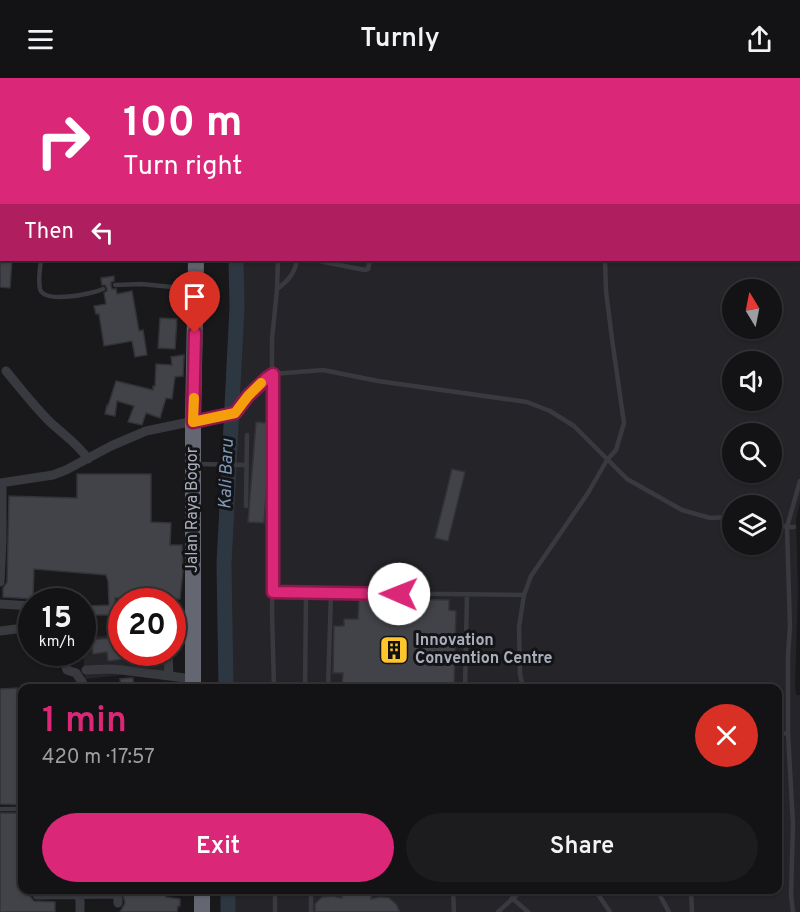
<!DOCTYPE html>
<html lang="en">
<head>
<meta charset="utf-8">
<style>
  :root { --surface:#131214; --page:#1c1b1d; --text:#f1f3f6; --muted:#9d9ea0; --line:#323234; --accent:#db2777 }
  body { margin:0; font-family:Overpass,sans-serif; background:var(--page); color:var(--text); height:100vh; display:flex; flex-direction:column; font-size:22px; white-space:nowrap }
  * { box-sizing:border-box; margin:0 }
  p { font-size:20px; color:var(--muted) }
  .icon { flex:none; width:33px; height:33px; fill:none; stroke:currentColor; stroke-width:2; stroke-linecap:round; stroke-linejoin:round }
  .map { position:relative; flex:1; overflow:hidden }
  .drawer { position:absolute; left:18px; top:606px; width:764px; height:210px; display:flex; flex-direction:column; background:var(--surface); border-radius:12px; box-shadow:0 2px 4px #0004,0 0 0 2px var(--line) }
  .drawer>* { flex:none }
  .hud { position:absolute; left:0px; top:0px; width:801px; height:183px; box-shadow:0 2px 4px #0004,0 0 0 2px var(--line); background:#db2777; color:#fff; overflow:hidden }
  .needle { width:39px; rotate:350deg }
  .fabs { position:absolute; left:722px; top:201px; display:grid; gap:12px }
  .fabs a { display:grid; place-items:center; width:60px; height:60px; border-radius:50%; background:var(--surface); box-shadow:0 2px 4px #0004,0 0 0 2px var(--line); font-size:30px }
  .speed { position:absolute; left:18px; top:510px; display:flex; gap:12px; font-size:30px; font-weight:700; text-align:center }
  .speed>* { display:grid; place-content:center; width:78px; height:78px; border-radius:50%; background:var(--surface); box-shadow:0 2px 4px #0004,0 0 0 2px var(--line); line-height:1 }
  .speed small { font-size:15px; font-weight:400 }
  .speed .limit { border:9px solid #d22; background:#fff; color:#111 }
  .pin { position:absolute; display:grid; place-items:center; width:51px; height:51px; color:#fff; margin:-62px -26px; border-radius:50% 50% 50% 0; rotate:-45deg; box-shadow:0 0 6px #0007 }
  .pin .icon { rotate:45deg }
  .me { position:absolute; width:66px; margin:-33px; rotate:271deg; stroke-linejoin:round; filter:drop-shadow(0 0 4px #0008) }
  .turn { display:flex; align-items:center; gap:21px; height:126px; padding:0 24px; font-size:27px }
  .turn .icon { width:78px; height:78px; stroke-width:2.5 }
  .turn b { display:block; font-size:42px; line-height:51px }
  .then { display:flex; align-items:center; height:57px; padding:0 24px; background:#0003; gap:12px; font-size:22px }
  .round { display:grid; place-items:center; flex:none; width:63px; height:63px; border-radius:32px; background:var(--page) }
  .summary { display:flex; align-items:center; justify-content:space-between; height:102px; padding:0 24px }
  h1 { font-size:36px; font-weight:600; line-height:45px; color:var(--accent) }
  .button { display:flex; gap:12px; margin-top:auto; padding:12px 24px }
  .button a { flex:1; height:69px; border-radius:36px; background:var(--accent); color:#fff; font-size:24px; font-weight:600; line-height:69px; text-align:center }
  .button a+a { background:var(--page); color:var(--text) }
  header { display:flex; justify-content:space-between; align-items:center; height:78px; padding:0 24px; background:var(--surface); font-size:27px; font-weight:600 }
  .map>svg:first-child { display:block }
</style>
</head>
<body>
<header><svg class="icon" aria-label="menu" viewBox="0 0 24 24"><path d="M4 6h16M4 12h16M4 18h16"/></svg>Turnly<svg class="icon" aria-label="share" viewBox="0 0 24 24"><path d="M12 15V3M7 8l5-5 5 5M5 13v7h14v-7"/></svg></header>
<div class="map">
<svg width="800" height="834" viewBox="0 0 800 834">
  <rect width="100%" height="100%" fill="#19181b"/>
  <!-- built -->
  <path fill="#252428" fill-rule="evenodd" d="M232,0H800V425L796,441L798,513L795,605L796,617H800V834H228V812H777V610H229L231,182H800V2H232ZM732,212H771V250H732ZM732,284H771V322H732ZM732,356H771V394H732ZM732,428H771V466H732Z
    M173,554L172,602L122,597L85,601L82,560L121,556L122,574H172Z"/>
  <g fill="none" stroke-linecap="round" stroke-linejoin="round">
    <!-- river -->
    <path stroke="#2d3741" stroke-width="15" d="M234,0V2
      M226,610L224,486L237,229L236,182
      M228,812V834"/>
  </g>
  <!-- building -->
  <path fill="#424348" stroke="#333237" stroke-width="1.5" d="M0,182H12L10,210L0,209Z
    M114,198V203L111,204V208L112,211H116L117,216L132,213L139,253L143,252L147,277L135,279L132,263L104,268L99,236H96L94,228L106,226L104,215L107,213V210L105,207H102L101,200Z
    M160,240L177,241L175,271L158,270Z
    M184,277L183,298L175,299L172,321L166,320L160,340L146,335L142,347L128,344L134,328L117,323L115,338L105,336L107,327L108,328L116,303L153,312V308H155L156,286L172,287L171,279Z
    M256,344L268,345L269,373L264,445L248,444Z
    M452,391L465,394L448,463L435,460Z
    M77,396H151V444L171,445L170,467H182L183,493L180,521H176L175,524H141L142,517L123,518V520H115L116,537H89V528L109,527L108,503L106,497L34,491L33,521L3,519V510L7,504L9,418L77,420Z
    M359,520L449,522V532L456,533L454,610H342L343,595H333L334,548H344V541H358Z
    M122,559V574H146L148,587H134L133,580L108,583L107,574L93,576L91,562Z
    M129,600H133L134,610H121L120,601Z
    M17,610V672H22V727L0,726V611Z
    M0,735H22V812H33L30,818L34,823L55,824V834H0Z
    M122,812H167L166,819L180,821V828H178L177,834H120L125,825Z
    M340,812H372L371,821L380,819L389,820L396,826L400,834H315V826L322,819L332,818L342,820Z"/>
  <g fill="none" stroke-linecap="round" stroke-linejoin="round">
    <!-- lane -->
    <path stroke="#393a40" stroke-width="4.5" d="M328,2L329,0
      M609,2V0
      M0,72H2
      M41,182C40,190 38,202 40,211C44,226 92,216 103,211
      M314,182L365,192L368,191L370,182
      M115,207L141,206L193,211
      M277,211C288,203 295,195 297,182
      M204,341L235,335L248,318L267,300L273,296L323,292L378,303L527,324L550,333L574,348L627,401L682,432L710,440L732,439
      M196,386L247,387
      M246,428L247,357
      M771,446L787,449H794
      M273,514L524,517
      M274,610L272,533L274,407L272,286V261L277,211L278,182
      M305,610L306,515
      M328,610L331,515
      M465,610L467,517
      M523,610L520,596L519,549L524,517L531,498L588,415L607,382L616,372L624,345L612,261L606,213L605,182
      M777,656L788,655
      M0,731H22
      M275,812V834
      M453,812L454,834
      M595,812L610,834
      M657,812L669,834
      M691,812L692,834
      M512,820L528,834
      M311,834V812
      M498,834L522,812
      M793,834L791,817L793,746L788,655V577L790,549L787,449L800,403"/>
    <!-- street -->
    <path stroke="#393a40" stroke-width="9" d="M6,293C21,311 34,328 50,344C64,357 78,366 88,381
      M0,405L53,397L66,392L111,368L146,353L204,341
      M0,504L2,463V405
      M0,526L32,528
      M0,553L32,549
      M61,574L67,592L76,595L86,610
      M168,574L169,598
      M86,592L110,591L122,592L193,601
      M190,812H192
      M78,816L80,823V834
      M37,817L116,816L118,819V825"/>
    <!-- highway -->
    <path stroke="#646772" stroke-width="16" d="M209,2V0
      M193,610V344L196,182
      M202,834V812"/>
  </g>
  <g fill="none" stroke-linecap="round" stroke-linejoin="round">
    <!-- route casing -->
    <g stroke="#8e194d" stroke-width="15">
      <path id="route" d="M195,255L193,344L235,335L248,318L267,300L273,296V514L399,516"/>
    </g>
    <!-- route -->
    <use href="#route" stroke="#db2777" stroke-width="10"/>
    <!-- slow -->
    <path stroke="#f59e0b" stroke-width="10" d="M194,320L193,344L235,335L248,318L261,305"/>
  </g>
  <!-- icons -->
  <defs>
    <g id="building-square" transform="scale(1.5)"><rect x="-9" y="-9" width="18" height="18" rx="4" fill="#ffc52c" stroke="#141316"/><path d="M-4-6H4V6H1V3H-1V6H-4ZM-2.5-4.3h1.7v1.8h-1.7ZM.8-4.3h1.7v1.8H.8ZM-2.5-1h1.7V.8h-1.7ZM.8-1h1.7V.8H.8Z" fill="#111"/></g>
  </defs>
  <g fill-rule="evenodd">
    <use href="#building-square" x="394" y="572"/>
  </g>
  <g text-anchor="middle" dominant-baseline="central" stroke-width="6" stroke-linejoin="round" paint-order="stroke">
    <!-- street labels -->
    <g font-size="16" fill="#a9aebc" stroke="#141316">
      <text transform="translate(193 432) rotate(-90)">Jalan Raya Bogor</text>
    </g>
    <!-- poi labels -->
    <g font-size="16" font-weight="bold" fill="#a9aebc" stroke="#141316" text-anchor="start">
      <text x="415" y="563">Innovation<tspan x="415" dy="18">Convention Centre</tspan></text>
    </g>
    <!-- water labels -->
    <g font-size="18" font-style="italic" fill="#7d9aba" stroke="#141316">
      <text transform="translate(227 396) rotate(-88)">Kali Baru</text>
    </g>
  </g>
</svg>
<div class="fabs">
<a><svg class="needle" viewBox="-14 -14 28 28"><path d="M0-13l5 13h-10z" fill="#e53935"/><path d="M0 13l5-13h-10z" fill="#9d9ea0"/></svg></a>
<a><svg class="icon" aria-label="sound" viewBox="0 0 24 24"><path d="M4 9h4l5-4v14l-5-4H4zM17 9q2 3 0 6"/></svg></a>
<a><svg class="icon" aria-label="search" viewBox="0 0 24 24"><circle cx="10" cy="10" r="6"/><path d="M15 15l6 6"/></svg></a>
<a><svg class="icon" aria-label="layers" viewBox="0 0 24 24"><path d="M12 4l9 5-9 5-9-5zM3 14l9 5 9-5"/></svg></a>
</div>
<div class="speed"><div>15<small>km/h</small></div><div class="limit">20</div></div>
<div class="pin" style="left:195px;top:255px;background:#d93025"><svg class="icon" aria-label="arrive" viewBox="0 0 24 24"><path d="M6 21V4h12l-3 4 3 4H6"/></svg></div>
<svg class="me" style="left:399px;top:516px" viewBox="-20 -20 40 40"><circle r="19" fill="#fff"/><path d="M0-13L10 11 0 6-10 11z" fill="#db2777"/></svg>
<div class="hud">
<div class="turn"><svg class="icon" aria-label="right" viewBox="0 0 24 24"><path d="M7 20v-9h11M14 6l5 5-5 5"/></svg><div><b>100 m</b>Turn right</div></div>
<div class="then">Then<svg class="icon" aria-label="left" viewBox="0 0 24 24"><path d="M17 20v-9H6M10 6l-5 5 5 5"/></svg></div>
</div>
<section class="drawer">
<div class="summary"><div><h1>1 min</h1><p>420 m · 17:57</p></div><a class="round" style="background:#d93025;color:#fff"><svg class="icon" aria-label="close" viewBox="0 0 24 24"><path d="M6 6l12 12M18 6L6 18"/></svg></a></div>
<div class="button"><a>Exit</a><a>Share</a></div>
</section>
</div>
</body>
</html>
